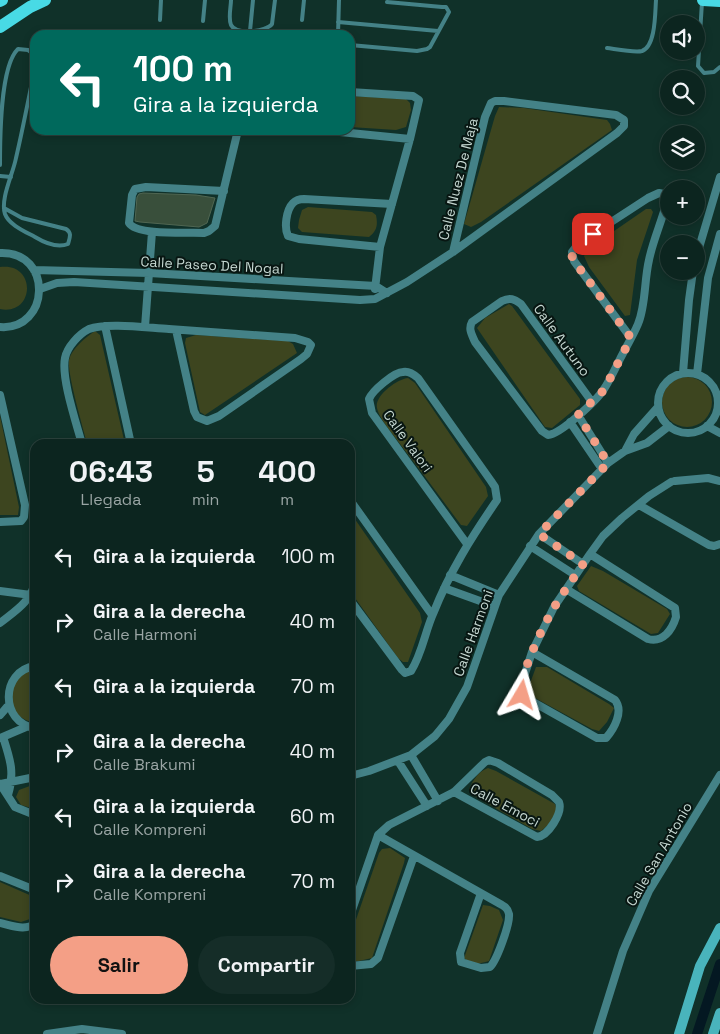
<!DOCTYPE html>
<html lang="es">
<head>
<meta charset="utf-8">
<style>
  :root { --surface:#0c251f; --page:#152d28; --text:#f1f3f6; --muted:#9aa5a4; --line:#2c423d; --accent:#f49f86 }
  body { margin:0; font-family:"Space Grotesk",sans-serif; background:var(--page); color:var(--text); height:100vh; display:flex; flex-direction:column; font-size:19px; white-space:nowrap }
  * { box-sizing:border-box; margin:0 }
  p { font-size:16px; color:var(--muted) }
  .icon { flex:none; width:28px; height:28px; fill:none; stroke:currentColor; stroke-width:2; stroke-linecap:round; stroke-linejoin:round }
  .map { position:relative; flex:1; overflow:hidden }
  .sheet { position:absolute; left:30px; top:439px; width:325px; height:565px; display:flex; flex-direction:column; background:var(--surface); border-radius:15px; box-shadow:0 2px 8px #0003,0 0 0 1px var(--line) }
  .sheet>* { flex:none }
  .top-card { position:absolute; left:30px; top:30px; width:325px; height:105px; border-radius:15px; box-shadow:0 2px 8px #0003,0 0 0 1px var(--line); background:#00695c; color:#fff; overflow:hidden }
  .controls { position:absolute; left:660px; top:15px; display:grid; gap:10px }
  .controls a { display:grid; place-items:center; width:45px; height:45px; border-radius:50%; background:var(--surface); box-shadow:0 2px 8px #0003,0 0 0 1px var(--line); font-size:25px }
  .pin { position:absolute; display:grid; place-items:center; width:42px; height:42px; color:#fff; margin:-21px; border-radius:10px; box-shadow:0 2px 8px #0006 }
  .me { position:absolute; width:55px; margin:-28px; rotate:7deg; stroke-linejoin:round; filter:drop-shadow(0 0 4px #0008) }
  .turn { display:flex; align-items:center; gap:18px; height:105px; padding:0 20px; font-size:22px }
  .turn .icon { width:65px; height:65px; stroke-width:2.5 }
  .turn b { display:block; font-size:35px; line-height:42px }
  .eta { display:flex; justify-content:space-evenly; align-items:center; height:85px; text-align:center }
  .eta b { font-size:30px; font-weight:600; line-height:35px }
  .primary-button { display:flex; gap:10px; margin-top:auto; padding:10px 20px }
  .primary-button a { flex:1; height:58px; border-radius:30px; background:var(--accent); color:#111; font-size:20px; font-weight:600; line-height:58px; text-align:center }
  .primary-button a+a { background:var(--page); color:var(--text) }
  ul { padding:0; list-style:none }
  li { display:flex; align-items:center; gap:15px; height:65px; padding:0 20px }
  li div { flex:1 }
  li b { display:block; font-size:19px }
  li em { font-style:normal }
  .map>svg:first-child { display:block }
</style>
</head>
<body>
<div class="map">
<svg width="720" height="1034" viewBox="0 0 720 1034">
  <rect width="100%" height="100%" fill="#103129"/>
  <!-- green -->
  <path fill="#3d451f" d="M350,96L406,99L410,103L411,110L406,127L396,130L350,127Z
    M499,107L524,108L607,120L610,124L612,130L481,222L471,227L464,224L495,116Z
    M308,207L372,212L376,215C378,225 377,231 369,237L302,232L298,228L299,220L302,210Z
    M646,209H651L653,212L637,260L630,315L625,316L589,267L584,256L588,249Z
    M0,267C37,262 35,316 0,309Z
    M509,304L512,306L580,399V405L552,428L545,427L477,328L485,318Z
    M95,331L100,335L125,444H87C83,427 67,374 69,360C72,348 85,338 95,331Z
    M196,335L288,341L293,344L297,353L205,415L200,412L185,343L186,338Z
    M662 402a25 25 0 1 1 50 0a25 25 0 1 1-50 0Z
    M408,378L415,383L486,487L488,496L467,526L461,525L452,513C435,490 418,467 400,444C394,435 379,419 377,408C374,396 397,379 408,378Z
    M0,416L19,507L18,515H0Z
    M350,512L420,613L422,622L408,662H403L398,658L350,591Z
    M591,566L603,571L667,609L670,614L658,633L651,634L579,591L577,586Z
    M536,667H547L609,704L614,708L607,722L599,731L592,729L535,698L529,686Z
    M35,669V722C10,721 2,688 20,675C24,672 31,671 35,669Z
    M488,768L496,771L555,804L557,811L548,825L541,831L532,829L471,794L469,789C473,780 479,771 488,768Z
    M35,784V809L21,805L16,797L19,790Z
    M390,848L405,858L404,863L372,958L359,961H350V937L379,853L382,849Z
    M0,882L34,897L35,905L30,919L21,922L0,917Z
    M483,905L490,906L499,910L503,920L489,961C479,964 472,966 464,958Z"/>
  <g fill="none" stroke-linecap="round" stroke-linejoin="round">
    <!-- canal -->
    <path stroke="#041822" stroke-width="10" d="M697,1034L720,964"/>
  </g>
  <!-- building -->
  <path fill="#394f3b" stroke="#506652" d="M143,193L196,195L215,198L207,223L199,227L140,222L135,221L137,197L139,194Z"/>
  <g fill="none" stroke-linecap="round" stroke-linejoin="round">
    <!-- service -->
    <path stroke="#448287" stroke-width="4" d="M231,0C231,7 228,18 231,25C236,35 266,32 272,24L275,0
      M702,2L698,66L704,73L714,72L720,67
      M160,20L161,0
      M302,20L304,0
      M203,21L205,0
      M338,22L438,31
      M250,31L253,0
      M338,35L339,0
      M350,45L417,51L427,49L430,47L449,12L446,7H442L387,2
      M607,48C615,49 635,53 642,51C656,46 655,12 656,0
      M0,165C0,138 0,66 18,49L28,50L35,55
      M0,176L11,177
      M4,208L22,218L66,229C72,233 70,237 68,244C58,248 45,243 35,237C26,232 9,225 5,214C0,199 13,174 16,158C23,128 29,97 35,67"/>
    <!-- minor -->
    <path stroke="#448287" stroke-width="8" d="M350,92L413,96L419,100L410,139L380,247L375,289
      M320,130L410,139
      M224,191L146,187L135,189L132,195L129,223C137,236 189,232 204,233L209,231L215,226L238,130
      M380,247L299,239L288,236C284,228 286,210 293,203C296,200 300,199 304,199L392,204
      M0,253C54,251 50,331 0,327
      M696,258L720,177
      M34,270L149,273L376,286L387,293
      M40,289L57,283L74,282L360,300L375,299L407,282L453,252L617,133L624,126V120L616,115L504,101H495L491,103L485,117L453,252
      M105,326L131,444
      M145,327L152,232
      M683,373L689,300L693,271
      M658 403a30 30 0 1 1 60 0a30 30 0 1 1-60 0Z
      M697,374L708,278L720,234
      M0,395L25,505L24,517L21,521L0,522
      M592,402L521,304C514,299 510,297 502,301L472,322C468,329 472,335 475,342L542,431L548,435C561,434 597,400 604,389C610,380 615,369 620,359C626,347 633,336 638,324C646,305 644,281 649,260C653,240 662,221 667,201L664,194L659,193L648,198L579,243L572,252L574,261L631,338
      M578,415L608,463
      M570,422L602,469
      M707,426L720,433
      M82,444C76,422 61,378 65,358C67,347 79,334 89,329C107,322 149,328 169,329C211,332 253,335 295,338L308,342L311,345L307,354L301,359L219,416L207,421L197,417L194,411L176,330
      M625,451L634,434L658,407
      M675,481L708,478L720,481
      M350,500L432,615
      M639,505L709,545L714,546L720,544
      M539,534L583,564
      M530,546L575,575
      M450,575L499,595
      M444,588L494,606
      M566,589L648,639C663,643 672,630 676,617L675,608L590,554
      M0,591L31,595
      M350,600L402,670L405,673L411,671C422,654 425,632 433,614C450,571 471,538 497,500L495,487L491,481L418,378C413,374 409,371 403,372C394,372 372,391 369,399L372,413L467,544
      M0,623C15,611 32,601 35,581
      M532,652L615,700C624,711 614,729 606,738H597L526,698L523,695L521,686L532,652L554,607L590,554L603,536L622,518L649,496L671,482
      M35,666C0,671 0,723 35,728
      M0,715L7,707
      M3,737C10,759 15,772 8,795
      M0,738L26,727
      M411,755L438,801
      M398,761L427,806
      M350,776L369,771L411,755L435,736L449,719L467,687L499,595L539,534L608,463L625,451L647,443L669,426
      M0,784L15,807L35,815
      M0,784L35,777
      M378,835L502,905C506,907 508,909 509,914C510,924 497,960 490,967L481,968L461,962L460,953L481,893
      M0,876L35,890
      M350,916L378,835L389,825L454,792L485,762L489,760L498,763L552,795L559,802C563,813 548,836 537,837L454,792
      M0,923C11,925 26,932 35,923
      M350,966L371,964L378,958L414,856
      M47,1034L82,1029L122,1034
      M597,1034L623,951L649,891L720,775"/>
    <!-- secondary -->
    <path stroke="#49b4bc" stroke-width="10" d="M679,1034L700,966L720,928
      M713,1034L720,1013"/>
    <!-- primary -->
    <path stroke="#48dae5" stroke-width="12" d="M703,0L720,1
      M0,1L2,0
      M0,27L30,7L45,0"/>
  </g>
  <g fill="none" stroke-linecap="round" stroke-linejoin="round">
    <!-- route -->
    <path stroke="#f49f86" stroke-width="9" stroke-dasharray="0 16.2" d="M522,695C517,678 545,622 555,606C564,591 574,578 583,564L539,534L608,463L578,415L604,390L631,338L574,261L572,256L573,248L593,234"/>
  </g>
  <g text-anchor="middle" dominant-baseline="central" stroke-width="4" stroke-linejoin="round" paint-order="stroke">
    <!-- street labels -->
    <g font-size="14" fill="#c5d7d1" stroke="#081612">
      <text transform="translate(458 179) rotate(-76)">Calle Nuez De Maja</text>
      <text transform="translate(212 265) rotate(3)">Calle Paseo Del Nogal</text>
      <text transform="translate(562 340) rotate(54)">Calle Autuno</text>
      <text transform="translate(408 441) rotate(54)">Calle Valori</text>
      <text transform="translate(473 633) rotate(-70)">Calle Harmoni</text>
      <text transform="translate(505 805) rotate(28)">Calle Emoci</text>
      <text transform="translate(659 854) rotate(-60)">Calle San Antonio</text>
    </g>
  </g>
</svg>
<div class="controls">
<a><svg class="icon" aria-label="sound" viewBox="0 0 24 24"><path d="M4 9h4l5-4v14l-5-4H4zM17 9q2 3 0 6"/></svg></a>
<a><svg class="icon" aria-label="search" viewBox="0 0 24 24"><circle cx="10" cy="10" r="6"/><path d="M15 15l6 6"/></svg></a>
<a><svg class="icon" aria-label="layers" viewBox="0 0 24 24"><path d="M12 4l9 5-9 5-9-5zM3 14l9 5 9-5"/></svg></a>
<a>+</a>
<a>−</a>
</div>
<div class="pin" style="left:593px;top:234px;background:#d93025"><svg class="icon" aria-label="arrive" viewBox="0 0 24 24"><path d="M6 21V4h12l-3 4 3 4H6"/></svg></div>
<svg class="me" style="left:522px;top:695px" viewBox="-20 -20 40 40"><path d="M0-17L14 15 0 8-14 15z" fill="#f49f86" stroke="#fff" stroke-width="4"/></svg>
<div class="top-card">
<div class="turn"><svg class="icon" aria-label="left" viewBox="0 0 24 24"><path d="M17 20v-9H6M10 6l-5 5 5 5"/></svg><div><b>100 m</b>Gira a la izquierda</div></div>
</div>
<section class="sheet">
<div class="eta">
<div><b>06:43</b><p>Llegada</p></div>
<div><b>5</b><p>min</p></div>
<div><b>400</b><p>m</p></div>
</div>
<ul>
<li><svg class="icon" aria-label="left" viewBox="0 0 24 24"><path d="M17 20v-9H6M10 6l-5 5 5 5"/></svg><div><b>Gira a la izquierda</b></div><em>100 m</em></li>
<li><svg class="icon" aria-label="right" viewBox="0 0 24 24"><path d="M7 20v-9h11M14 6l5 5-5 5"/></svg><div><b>Gira a la derecha</b><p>Calle Harmoni</p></div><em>40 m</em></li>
<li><svg class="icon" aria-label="left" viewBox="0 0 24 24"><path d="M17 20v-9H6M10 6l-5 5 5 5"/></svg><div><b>Gira a la izquierda</b></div><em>70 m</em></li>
<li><svg class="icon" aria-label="right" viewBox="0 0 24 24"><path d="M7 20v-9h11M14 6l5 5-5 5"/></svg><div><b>Gira a la derecha</b><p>Calle Brakumi</p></div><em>40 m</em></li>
<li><svg class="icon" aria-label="left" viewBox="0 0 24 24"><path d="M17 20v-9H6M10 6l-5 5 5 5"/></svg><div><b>Gira a la izquierda</b><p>Calle Kompreni</p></div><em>60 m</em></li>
<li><svg class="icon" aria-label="right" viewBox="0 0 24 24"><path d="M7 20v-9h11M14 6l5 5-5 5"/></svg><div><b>Gira a la derecha</b><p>Calle Kompreni</p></div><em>70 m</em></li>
</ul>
<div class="primary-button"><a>Salir</a><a>Compartir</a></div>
</section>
</div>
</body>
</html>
